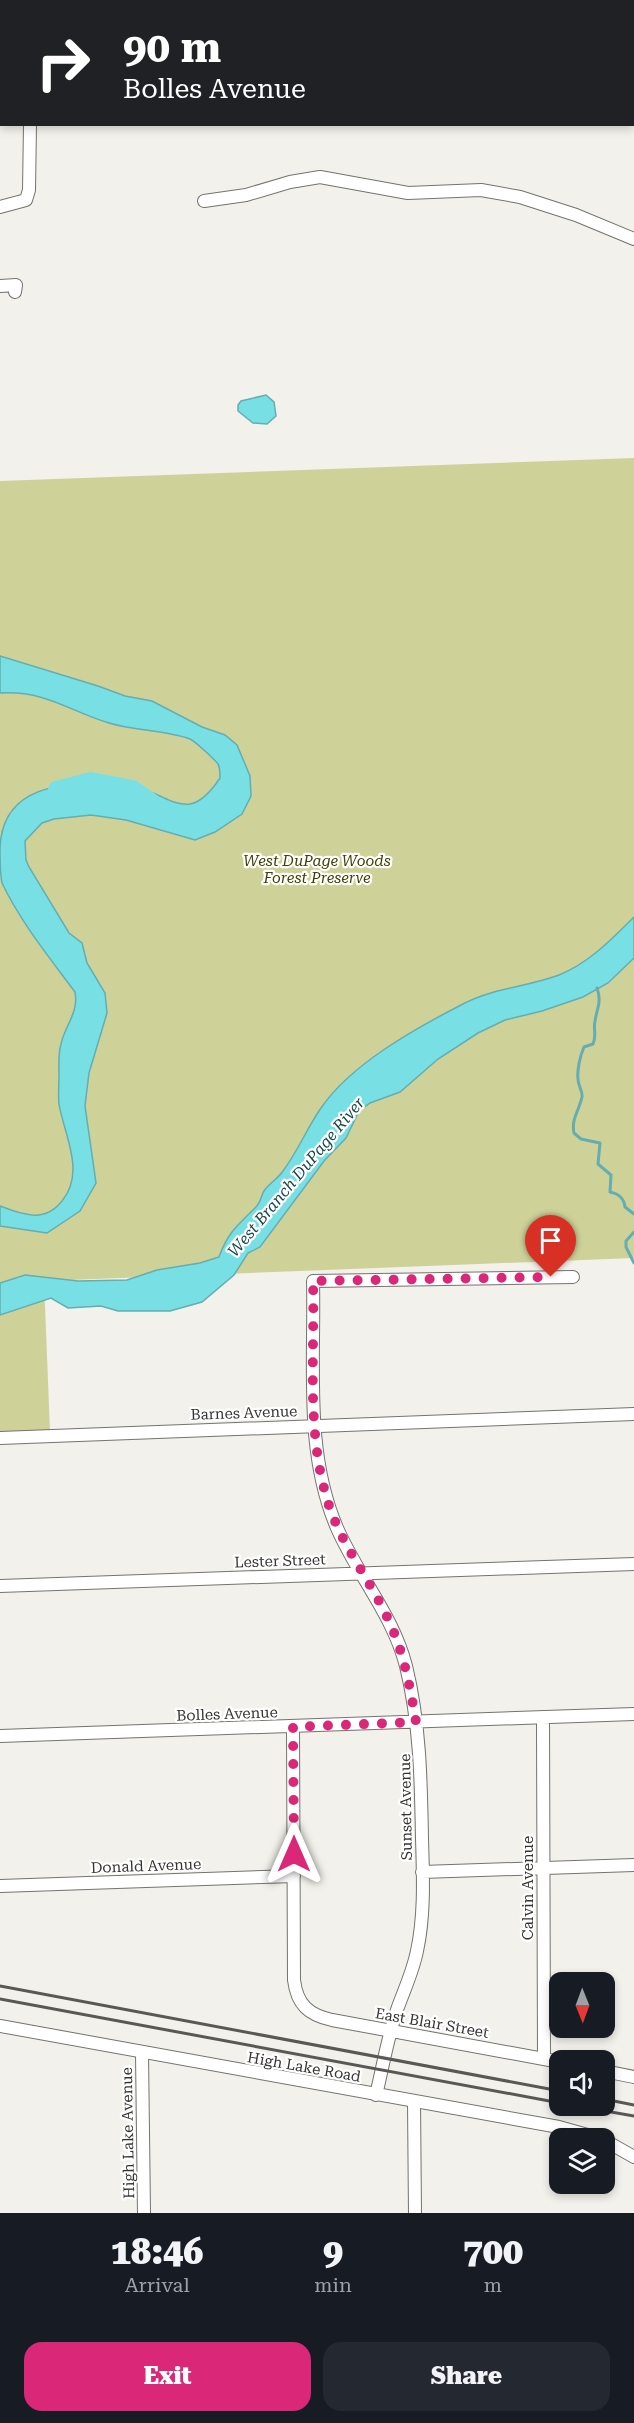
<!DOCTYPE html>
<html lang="en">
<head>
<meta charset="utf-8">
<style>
  :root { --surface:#171b24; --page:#242831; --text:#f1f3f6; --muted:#9ea1a6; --accent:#db2777 }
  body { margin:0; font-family:"Roboto Serif",serif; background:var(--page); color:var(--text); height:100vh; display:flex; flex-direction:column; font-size:22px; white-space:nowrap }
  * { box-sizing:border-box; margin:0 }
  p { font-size:20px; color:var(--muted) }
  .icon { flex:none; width:33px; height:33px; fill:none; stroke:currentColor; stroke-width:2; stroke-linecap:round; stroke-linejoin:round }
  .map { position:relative; height:2213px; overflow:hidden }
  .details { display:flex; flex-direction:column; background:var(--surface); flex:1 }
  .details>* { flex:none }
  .guide { position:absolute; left:0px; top:0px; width:634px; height:126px; box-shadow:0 3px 9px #0003; background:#202124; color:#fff; overflow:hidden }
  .needle { width:39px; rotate:179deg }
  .buttons { position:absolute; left:549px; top:1972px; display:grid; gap:12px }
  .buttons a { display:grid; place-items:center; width:66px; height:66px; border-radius:12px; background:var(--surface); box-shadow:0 3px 9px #0003; font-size:30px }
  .pin { position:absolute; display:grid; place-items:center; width:51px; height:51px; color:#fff; margin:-62px -26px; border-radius:50% 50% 50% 0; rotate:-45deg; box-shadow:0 0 6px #0007 }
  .pin .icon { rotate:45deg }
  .me { position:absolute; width:66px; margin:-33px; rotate:0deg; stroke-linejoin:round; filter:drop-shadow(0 0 4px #0008) }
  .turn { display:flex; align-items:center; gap:21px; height:126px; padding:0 24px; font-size:27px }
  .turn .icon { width:78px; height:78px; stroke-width:2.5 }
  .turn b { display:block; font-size:42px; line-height:51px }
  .eta { display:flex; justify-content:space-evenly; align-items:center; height:102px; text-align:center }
  .eta b { font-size:36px; font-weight:800; line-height:42px }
  .primary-button { display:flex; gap:12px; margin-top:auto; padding:12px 24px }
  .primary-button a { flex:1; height:69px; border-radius:18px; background:var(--accent); color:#fff; font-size:24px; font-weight:800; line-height:69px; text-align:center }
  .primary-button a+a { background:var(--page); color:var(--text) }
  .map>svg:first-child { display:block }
</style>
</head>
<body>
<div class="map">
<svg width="634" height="2213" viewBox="0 0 634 2213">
  <rect width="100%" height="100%" fill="#f3f1eb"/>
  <!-- green -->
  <path fill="#ced299" d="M634,458V1258L44,1281L50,1431L0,1433V481Z"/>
  <!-- water -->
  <path fill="#78e0e5" stroke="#64adb0" stroke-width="1.5" d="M266,395L274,402L276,416L267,424L253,423L238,411V405L241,401Z
    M0,656L98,686L125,696L152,701L202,727L225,735L237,745L250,776L251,796L242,814L215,832L195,840L126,820L91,815L54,819L42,823L25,841L26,860L29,867L69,933L82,943L87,963L105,993L107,1013L89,1073L85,1106L96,1183L80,1211L47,1233L0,1226V1206C23,1215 45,1223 62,1201C86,1172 64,1135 59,1104C58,1095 59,1085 59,1076C59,1066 58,1054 61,1044C65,1025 79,1013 75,992C49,957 20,921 2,883C0,874 0,857 0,847C3,785 63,782 111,785C123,786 136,788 147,791C162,795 174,806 190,804C202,802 214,787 220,778C220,774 220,767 218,764C215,760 195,741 190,739C165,730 135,731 109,723C69,711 45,690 0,693Z
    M634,917V958L608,983L583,997L542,1011L505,1020L478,1033L438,1059L400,1092L370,1103L359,1111L346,1138L324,1161L260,1247L248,1253L234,1275L202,1302L170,1311H118L101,1306L68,1308L51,1298L0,1315V1283L25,1275L78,1281L127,1280L157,1270L200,1263L219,1257C228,1232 238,1225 256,1207C261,1202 261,1196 264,1191C269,1183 278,1179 283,1171C298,1151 307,1128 321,1108C351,1064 416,1028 463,1004C493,988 527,987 559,975C589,963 612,939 634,917Z"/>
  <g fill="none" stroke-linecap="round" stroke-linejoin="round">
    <!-- stream -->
    <path stroke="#64adb0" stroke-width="3" d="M597,988C602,1002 597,1008 595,1021C593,1029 597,1035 593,1044L584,1047C580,1056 577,1070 578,1079C578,1086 583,1091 582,1097C579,1111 571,1119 574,1133L581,1139L600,1143L598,1164L611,1175L610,1192C619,1194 624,1198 625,1207L634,1214
      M634,1232L626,1241V1247L634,1263"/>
    <!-- river -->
    <path stroke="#78e0e5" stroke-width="16" d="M56,789L91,780L133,788L153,802"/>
    <!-- minor casing -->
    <g stroke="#74736e" stroke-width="14">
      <path id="minor" d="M33,2V0
        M204,201L246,195L290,182L320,177L408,193L481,190L520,197L576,215L634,239
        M0,207L26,200L29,190L30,124
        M0,286L16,285L15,292
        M0,1438L634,1414
        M0,1586L634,1564
        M543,1717L544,2059
        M293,1727L294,1980C297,2005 309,2015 332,2020L560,2062
        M0,1736L634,1714
        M422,1872L634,1865
        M0,1886L294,1876
        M0,2026L559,2127L602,2139
        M142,2053L144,2213
        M604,2071L634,2077
        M376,2095C383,2066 388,2035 398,2007C405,1988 413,1971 417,1951C425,1914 423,1875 422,1838C421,1780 420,1723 406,1666C393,1615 358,1576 337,1528C304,1451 315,1364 313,1281L573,1277
        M414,2102L415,2213
        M604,2140L634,2157"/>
    </g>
    <!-- minor -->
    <use href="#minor" stroke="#fff" stroke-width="12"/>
    <!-- rail -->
    <path stroke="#595855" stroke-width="3" d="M0,1986L560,2091
      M0,1999L560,2103
      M604,2099L634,2105
      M577,2106L634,2116"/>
  </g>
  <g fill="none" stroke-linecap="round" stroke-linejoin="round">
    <!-- route -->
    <path stroke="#db2777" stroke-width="10" stroke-dasharray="0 18" d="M294,1854L293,1727L416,1722C410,1687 404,1653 389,1621C370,1579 340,1544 327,1499C306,1429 315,1353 313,1281L551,1277"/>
  </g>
  <g text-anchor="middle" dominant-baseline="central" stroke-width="4.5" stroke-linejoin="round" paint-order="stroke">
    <!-- park labels -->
    <g font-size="15" font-style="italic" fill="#3f4003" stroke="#fff">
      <text x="317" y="861">West DuPage Woods<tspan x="317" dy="17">Forest Preserve</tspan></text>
    </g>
    <!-- street labels -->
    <g font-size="15" fill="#363533" stroke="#fff">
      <text transform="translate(244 1413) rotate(-2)">Barnes Avenue</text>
      <text transform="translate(280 1561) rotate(-2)">Lester Street</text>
      <text transform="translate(227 1714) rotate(-2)">Bolles Avenue</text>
      <text transform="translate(406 1807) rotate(-91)">Sunset Avenue</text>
      <text transform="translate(146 1866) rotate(-2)">Donald Avenue</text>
      <text transform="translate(528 1888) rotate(-90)">Calvin Avenue</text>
      <text transform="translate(432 2023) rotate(10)">East Blair Street</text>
      <text transform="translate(304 2067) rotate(10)">High Lake Road</text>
      <text transform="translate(128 2133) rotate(-91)">High Lake Avenue</text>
    </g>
    <!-- water labels -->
    <g font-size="16" font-style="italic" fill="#174749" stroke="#fff">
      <text transform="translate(296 1177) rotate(-50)">West Branch DuPage River</text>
    </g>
  </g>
</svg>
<div class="buttons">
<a><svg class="needle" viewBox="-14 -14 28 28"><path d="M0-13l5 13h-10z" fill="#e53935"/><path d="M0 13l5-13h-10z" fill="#9ea1a6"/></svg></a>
<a><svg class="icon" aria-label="sound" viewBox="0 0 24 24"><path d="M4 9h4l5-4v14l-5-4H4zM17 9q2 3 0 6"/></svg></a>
<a><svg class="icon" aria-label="layers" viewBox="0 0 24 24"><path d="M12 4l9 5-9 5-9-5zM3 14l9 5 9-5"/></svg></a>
</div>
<div class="pin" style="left:551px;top:1277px;background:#d93025"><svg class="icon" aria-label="arrive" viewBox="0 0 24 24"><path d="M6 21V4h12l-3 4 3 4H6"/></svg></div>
<svg class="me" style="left:294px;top:1854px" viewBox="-20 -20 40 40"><path d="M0-17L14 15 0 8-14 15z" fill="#db2777" stroke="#fff" stroke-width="4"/></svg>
<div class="guide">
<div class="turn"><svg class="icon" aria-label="right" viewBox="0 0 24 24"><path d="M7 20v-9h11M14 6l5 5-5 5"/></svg><div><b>90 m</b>Bolles Avenue</div></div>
</div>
</div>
<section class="details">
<div class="eta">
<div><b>18:46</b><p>Arrival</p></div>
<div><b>9</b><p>min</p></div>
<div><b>700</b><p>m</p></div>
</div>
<div class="primary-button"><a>Exit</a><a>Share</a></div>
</section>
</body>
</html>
